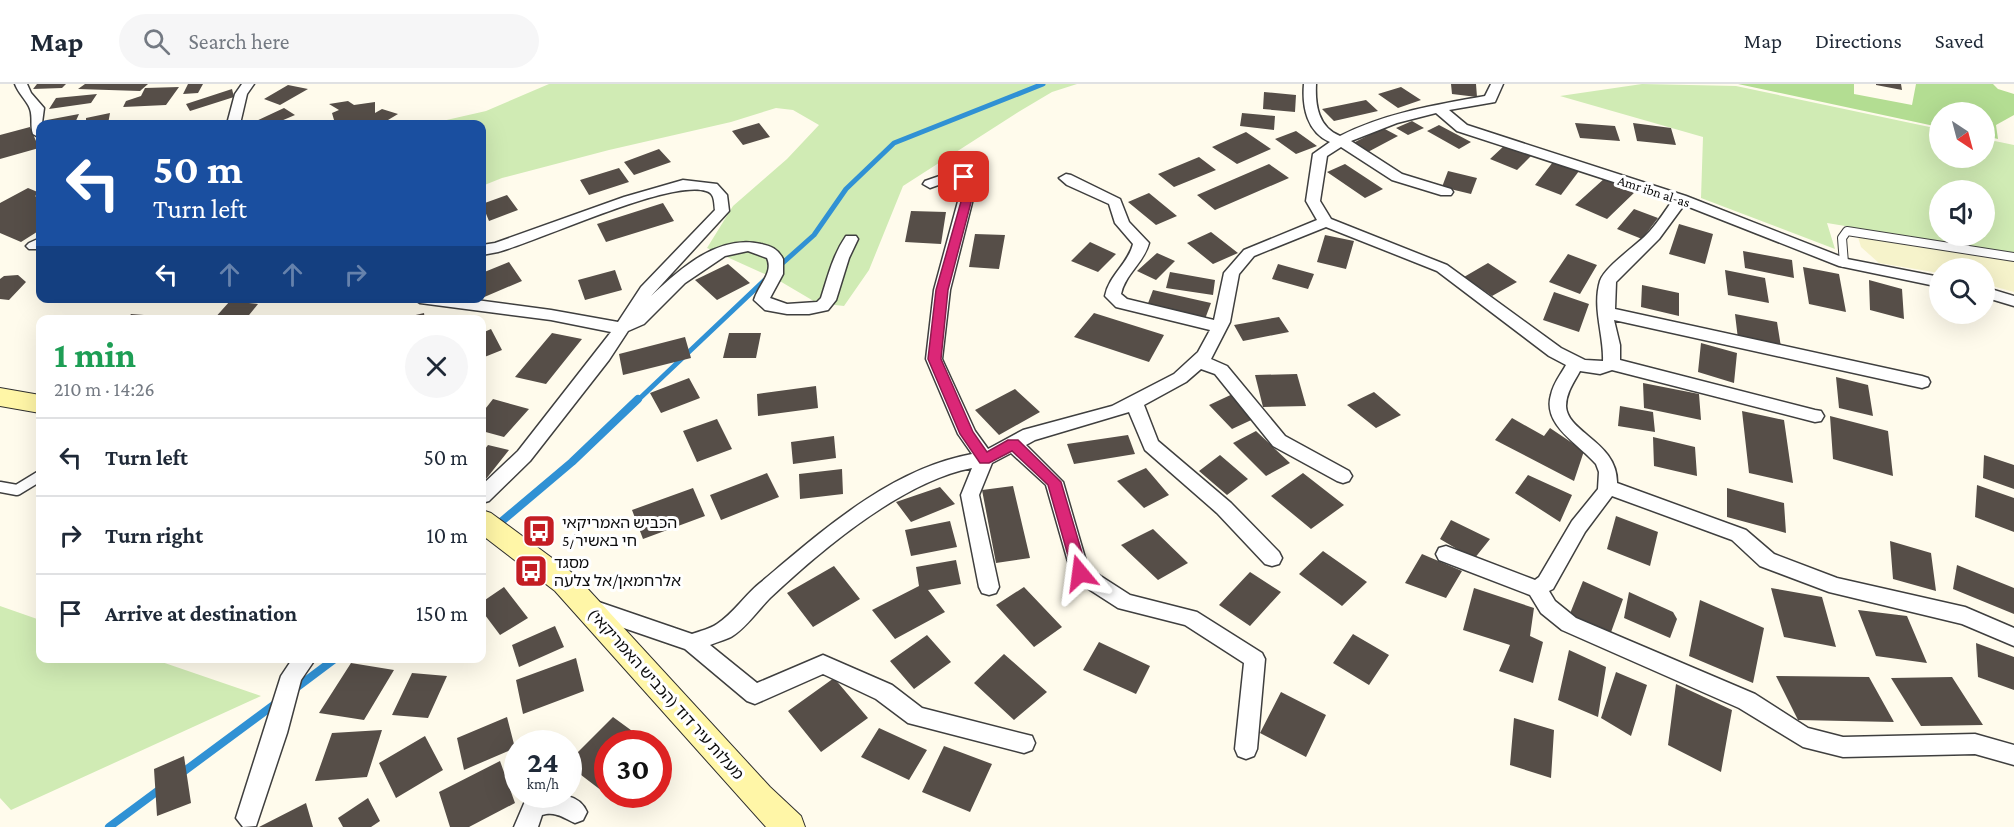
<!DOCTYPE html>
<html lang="en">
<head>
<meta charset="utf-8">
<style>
  :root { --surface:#fff; --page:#f6f6f7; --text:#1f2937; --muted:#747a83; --line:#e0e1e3 }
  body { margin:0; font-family:"Crimson Pro","Noto Sans Hebrew",serif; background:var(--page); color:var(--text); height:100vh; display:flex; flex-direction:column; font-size:22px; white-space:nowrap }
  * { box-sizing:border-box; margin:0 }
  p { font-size:20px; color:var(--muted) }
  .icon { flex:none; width:33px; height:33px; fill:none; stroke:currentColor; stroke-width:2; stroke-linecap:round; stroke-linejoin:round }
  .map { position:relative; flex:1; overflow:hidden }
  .side { position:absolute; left:36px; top:231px; width:450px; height:348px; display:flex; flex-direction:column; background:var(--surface); border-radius:12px; box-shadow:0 6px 24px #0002 }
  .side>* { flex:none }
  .banner { position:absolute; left:36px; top:36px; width:450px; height:183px; border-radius:12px; box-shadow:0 6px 24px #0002; background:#1a4fa0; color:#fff; overflow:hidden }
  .needle { width:39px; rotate:144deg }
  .controls { position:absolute; left:1929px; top:18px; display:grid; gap:12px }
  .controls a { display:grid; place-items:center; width:66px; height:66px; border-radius:50%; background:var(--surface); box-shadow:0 6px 24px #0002; font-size:30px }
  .speed { position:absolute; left:504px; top:646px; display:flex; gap:12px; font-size:30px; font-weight:700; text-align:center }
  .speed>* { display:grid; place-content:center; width:78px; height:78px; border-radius:50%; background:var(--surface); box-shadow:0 6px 24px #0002; line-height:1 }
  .speed small { font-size:15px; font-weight:400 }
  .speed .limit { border:9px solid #d22; background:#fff; color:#111 }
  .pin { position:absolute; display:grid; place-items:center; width:51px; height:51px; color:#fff; margin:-26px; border-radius:12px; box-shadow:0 3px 9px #0006 }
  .me { position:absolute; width:66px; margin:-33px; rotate:344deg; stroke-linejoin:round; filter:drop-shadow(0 0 4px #0008) }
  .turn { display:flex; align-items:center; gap:21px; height:126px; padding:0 18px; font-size:27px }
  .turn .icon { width:78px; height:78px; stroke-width:2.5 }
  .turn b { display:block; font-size:42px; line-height:51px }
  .lanes { display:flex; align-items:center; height:57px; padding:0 18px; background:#0003; justify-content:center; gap:30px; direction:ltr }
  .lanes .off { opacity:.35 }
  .round { display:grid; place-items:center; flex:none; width:63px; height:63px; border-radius:32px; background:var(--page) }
  .headline { display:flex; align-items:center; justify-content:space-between; height:102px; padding:0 18px }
  h1 { font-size:36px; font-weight:700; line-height:45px; color:#1e9e55 }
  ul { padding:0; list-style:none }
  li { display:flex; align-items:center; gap:18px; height:78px; padding:0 18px; border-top:2px solid var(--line) }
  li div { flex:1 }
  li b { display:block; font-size:22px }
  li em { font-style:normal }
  header { display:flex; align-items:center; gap:36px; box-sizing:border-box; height:84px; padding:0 30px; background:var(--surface); border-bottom:2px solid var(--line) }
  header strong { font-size:28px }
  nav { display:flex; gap:33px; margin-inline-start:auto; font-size:21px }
  .search { width:420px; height:54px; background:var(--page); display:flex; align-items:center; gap:15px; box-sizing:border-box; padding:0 21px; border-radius:33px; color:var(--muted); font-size:22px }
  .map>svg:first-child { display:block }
</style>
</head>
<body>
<header>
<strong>Map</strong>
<div class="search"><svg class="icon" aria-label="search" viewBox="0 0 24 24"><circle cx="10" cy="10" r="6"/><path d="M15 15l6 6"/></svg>Search here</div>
<nav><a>Map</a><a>Directions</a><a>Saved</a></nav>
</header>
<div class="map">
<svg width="2014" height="743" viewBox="0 0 2014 743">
  <rect width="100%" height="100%" fill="#fffbec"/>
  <!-- farmland -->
  <path fill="#f6f3cb" d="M1858,153L2014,177V208L1985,200L1984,184H1940L1939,189L1879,179L1861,163Z"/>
  <!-- green -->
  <path fill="#d0ebb4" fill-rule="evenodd" d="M549,0H1077L1052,8L1020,27L903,102L869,186L844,222L817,219L778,196L707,164L733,122L787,75L819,41L793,26L776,24L731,38L609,66L502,94L482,102V40H429L486,27Z
    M1642,0L1736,2L1939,45L1940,74H1984L1985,55L2014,61V170L1827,139L1835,165L1701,114L1703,53L1560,12ZM1940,106H1984V152H1940Z
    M0,522L40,536V574L153,575L261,612L11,726L0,714Z"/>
  <!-- forest -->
  <path fill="#b3dd92" d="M1738,0H1854V10L1912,21L1916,0H1993L1998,5L2014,10V31L1996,41L1998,55L1985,52L1984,28H1940L1939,43Z"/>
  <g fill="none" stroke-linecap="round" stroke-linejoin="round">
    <!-- stream-far1 -->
    <path stroke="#3091d4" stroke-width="5" d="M776,185L814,151L846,105L894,59L1043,0
      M637,317L768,193"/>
    <!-- stream -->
    <path stroke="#3091d4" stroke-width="8" d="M482,454L572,378L638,315
      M292,607L336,574
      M179,691L279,617
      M109,743L163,703"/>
  </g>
  <!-- building -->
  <path fill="#564e48" d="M37,0H66L62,4L33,5Z
    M85,0H148L140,7L78,5Z
    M188,0H203L198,9L183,10Z
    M1451,0H1476L1477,13L1452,10Z
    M1876,0H1901L1902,6L1876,1Z
    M288,1L308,5L280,21L264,15Z
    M179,3L166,21L123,23L126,17L141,12L145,4Z
    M1401,3L1421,16L1398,24L1378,10Z
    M232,5L234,13L190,27L186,20Z
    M1264,8L1296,11L1295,28L1263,25Z
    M97,10L91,19L49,25L56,14Z
    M1366,16L1378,27L1334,37L1322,25Z
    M348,17L354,21L375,18V29L382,25L398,30L383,39L372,40L371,37L353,40L350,38L347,40L327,38L334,36L332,29L339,26L329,20Z
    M284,24L295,31L274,40L252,39Z
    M110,29L108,40H82L86,37V34Z
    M1242,29L1275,32L1274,46L1240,42Z
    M79,30L75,39L46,40L47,36Z
    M1412,37L1424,44L1408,51L1396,44Z
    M759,39L770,53L743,61L732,47Z
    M1575,39L1615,42L1620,57L1580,54Z
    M1633,39L1671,44L1676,61L1637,57Z
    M1439,41L1471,58L1459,65L1427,47Z
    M30,43L39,64L0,75V51Z
    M1383,44L1398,52L1366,69L1351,60Z
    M1296,47L1317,62L1296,70L1275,55Z
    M1246,48L1271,65L1237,80L1212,63Z
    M1505,61L1532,71L1517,86L1490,75Z
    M659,65L671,78L634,91L624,78Z
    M1199,73L1216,86L1174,103L1158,90Z
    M1553,78L1579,87L1561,111L1535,101Z
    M1269,80L1289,94L1215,126L1197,111Z
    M1345,80L1383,105L1365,114L1327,88Z
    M619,84L629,98L589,111L580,96Z
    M1448,87L1477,94L1471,110L1442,103Z
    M1605,94L1636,107L1607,135L1575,121Z
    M28,104L40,109L35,112L40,115L36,120L40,123V146L21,158L0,149V119Z
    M1149,109L1177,132L1156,141L1128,118Z
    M507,111L518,126L489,137L482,120Z
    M663,119L674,137L606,158L597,140Z
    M1634,125L1658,134L1642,155L1617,145Z
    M911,127L946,128L941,160L905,158Z
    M1679,140L1713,150L1705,180L1669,170Z
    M1211,148L1238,169L1213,180L1187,159Z
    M975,150L1005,151L999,185L969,183Z
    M1325,151L1354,157L1346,185L1317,178Z
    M1090,158L1116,170L1098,188L1071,177Z
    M1743,167L1792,176L1794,194L1745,184Z
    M1157,169L1175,177L1156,196L1137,187Z
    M1568,170L1597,181L1580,210L1549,198Z
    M509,178L522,197L482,214V189Z
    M1488,179L1517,198L1492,212L1464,193Z
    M728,180L750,199L717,216L695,196Z
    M1278,180L1314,190L1308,205L1272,195Z
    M1803,183L1839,190L1846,228L1809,220Z
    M615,186L622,206L585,216L578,196Z
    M1725,186L1765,194L1769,219L1728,211Z
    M1170,188L1215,196L1213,211L1166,204Z
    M18,191L26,198L9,216L0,215V195L4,192Z
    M1869,196L1902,205L1904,235L1870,226Z
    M1642,201L1679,209V232L1641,223Z
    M1153,206L1211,219L1205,235L1147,222Z
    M1554,208L1589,220L1579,248L1543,236Z
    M230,217L258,220L245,236H213Z
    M424,229L425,236H400L399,235Z
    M1094,229L1164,251L1149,278L1074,253Z
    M131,230L157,232L154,236H127Z
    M1735,230L1777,238L1781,263L1738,255Z
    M1279,233L1289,248L1243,257L1234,241Z
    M491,245L502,266L482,274V249Z
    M552,249L582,255L546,300L515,293Z
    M729,249H761L756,274H723Z
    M685,253L691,274L623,291L619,270Z
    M1701,259L1737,269L1734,299L1698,288Z
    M1297,290L1306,322L1263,323L1255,291Z
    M1836,293L1868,301L1873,332L1839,324Z
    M689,294L700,314L661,329L650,309Z
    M1643,299L1699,310L1701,336L1644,324Z
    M816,302L818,324L758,332L757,310Z
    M1015,305L1040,328L999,351L975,326Z
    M1237,308L1260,332L1232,345L1209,321Z
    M1374,308L1401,331L1376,344L1347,321Z
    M493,315L529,325L504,353L482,347V329Z
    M1620,322L1653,328L1655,348L1618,342Z
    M1742,327L1784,336L1793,399L1749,389Z
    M1830,332L1888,347L1893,392L1833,375Z
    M1512,334L1544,352L1550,344L1584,367L1574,397L1495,356Z
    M717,335L732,365L697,378L683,347Z
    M1256,347L1290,379L1266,392L1233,359Z
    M1128,351L1135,370L1074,380L1067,360Z
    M834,352L836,374L793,380L791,358Z
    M1653,353L1695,363L1697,392L1654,382Z
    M488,361L509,366L486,395L482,394V369Z
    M1220,371L1248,395L1227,411L1199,387Z
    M1984,371L2014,381V405L1983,394Z
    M1146,384L1169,411L1144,424L1117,397Z
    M842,385L843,410L800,415L799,390Z
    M767,389L779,413L721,436L710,411Z
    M1303,389L1344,421L1311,445L1271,412Z
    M1528,391L1572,411L1560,438L1515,409Z
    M1977,401L2014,414V448L1975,433Z
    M1013,402L1030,474L996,479L982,406Z
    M940,403L955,420L911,438L896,418Z
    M693,404L705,432L643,455L632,426Z
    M1727,404L1784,419L1786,449L1727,433Z
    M1616,432L1658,448L1650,482L1607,465Z
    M1451,436L1490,455L1474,475L1440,455Z
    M950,437L957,463L911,472L905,446Z
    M1153,445L1188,479L1158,496L1121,461Z
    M1890,457L1931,469L1936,507L1893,495Z
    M1323,467L1367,498L1342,522L1299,490Z
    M1422,470L1462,487L1446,514L1405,499Z
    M956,476L961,500L928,506L945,528L895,555L872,526L919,502L916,483Z
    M1957,481L2014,504V530L1953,505Z
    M834,482L860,515L813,543L787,509Z
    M1250,488L1281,508L1250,542L1219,521Z
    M1583,497L1623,515L1610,551L1569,532Z
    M504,503L528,534L500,551L482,527V518Z
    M1024,503L1062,543L1034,563L996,521Z
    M1474,504L1534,524L1530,552L1543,558L1533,599L1499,587L1510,561L1463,546Z
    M1771,504L1822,513L1836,563L1784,553Z
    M1629,508L1673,528L1677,535L1670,554L1624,534Z
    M1700,516L1764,544L1753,599L1689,572Z
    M1858,526L1907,532L1927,579L1876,572Z
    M555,542L564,563L519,583L512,561Z
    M1353,550L1389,571L1369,601L1333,579Z
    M927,551L951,578L914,605L890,577Z
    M1099,558L1150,582L1136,610L1083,586Z
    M1976,559L2014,573V606L1978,593Z
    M1569,566L1606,583L1598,633L1558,616Z
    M1004,570L1047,608L1014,636L974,599Z
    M576,574L584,607L523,630L516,596Z
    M351,579L394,586L364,636L319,629Z
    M1616,588L1647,601L1631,652L1601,634Z
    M412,589L447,592L428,634L392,631Z
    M1776,592L1869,593L1894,638L1798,636Z
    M1952,593L1983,641L1921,642L1891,594Z
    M834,594L868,634L821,668L788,627Z
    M1676,600L1732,626L1721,688L1668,661Z
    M1281,608L1326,631L1306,673L1260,649Z
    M507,633L515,664L464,686L457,654Z
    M613,633L650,660H608V701L602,707L568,681V678Z
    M1514,634L1554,646L1551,694L1510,681Z
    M879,644L927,666L909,696L861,673Z
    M382,646L367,693L315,697L332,649Z
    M425,652L443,686L396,714L379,679Z
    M944,662L992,680L970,728L922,708Z
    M184,672L191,719L157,732L154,685Z
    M500,677L515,719L469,743H450L439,708Z
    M368,714L380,737L371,743H343L338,734Z
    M306,719L313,743H259Z"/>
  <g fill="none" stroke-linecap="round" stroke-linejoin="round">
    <!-- service-far1 casing -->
    <g stroke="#3f3f3f" stroke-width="10">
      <path id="service-far1" d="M1844,179L1842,154L1847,147L2014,173"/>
    </g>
    <!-- service casing -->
    <g stroke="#3f3f3f" stroke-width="13">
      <path id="service" d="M0,403L17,406L40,392"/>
    </g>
    <!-- minor casing -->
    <g stroke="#3f3f3f" stroke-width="3">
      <path id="minor" d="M15,0H27L31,9L44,24L40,54L33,50C30,42 33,33 30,25C28,18 18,9 15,0Z
        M242,0H254L247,10L240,40H227L235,10Z
        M1304,0H1316C1315,21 1318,43 1340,52C1385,29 1435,21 1485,12L1491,0H1503L1495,18L1449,26L1467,41L1686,112L1847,175L1940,193V203L1839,182L1684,121L1659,155L1616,198L1615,225L1922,292L1928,294L1930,298L1928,302L1922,304L1614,236L1620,261V276L1815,326L1821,327L1824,332L1821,337L1815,338L1612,286L1600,290L1580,287C1574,298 1566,309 1566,322C1567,349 1618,358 1617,399L1746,446L1774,470L1837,494L1965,523L2014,544V562L1962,540L1829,508L1760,482L1732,456L1612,412L1585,448L1553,505L1549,507L1555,517L1576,534L1755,610L1808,644L1843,653L1975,650L2014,661V681L1975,670L1843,673L1803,663L1739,624L1562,546L1541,529L1530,511L1439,476L1436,470L1439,464L1446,462L1535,496L1539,493L1572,437L1598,405L1599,388L1596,380C1579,360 1542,341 1551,311C1553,300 1561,290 1566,281L1549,272L1437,187L1326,143L1254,172L1239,190L1230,238L1211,275L1227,282L1285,352L1349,387L1352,392L1349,397L1343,399L1337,397L1273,362L1215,290L1201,285L1186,298L1144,321L1158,357L1231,419L1279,468L1282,474L1279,480L1272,482L1265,480L1217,429L1145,366L1129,328L1035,356L1026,361L1063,398L1088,484L1130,511L1197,528L1262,569L1265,575L1257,665L1254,672L1246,675L1238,672L1235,665L1244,579L1185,541L1118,524L1073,495L1046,401L1011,369L992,379L979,411L999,503L996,509L989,511L982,509L979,503L961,411L972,384C903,397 821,466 770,514C758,526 746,544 731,553C725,556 717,558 710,561L757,599L823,571L892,601L922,624L1032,652L1035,659L1032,666L1024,669L908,639L876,615L823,590L755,620L747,617L685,565L583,530L580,524L583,518L590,515L692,550C700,547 710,545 717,540C733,530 745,511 760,499C822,447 890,385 972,370L958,350L926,275L934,206L963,99L955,95L930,104L923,100L925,97L954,87L970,90L977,99L950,206L942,275L975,347L988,365L1023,346L1112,322L1174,290L1198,268L1210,246L1116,223L1105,212C1109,191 1128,180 1133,160L1115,139L1109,120L1067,101L1059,94L1066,90L1071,91L1120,115L1129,138L1149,159C1144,179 1125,190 1121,210L1127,215L1214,236L1224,189L1244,166L1317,136L1306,117L1313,70L1330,58C1307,48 1302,23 1304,0ZM1436,29L1457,47L1672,117C1665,127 1658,138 1650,147C1639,160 1605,182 1600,197C1592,224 1604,251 1603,277L1585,276L1561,264L1447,181L1331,135L1320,117L1327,72L1341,63L1392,96L1441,111H1451L1453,108L1451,105L1402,90L1351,57L1397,39Z
        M683,96L717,100L727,111L729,127L651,212C680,185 718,150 761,160C771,162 778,165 783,175V190L770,214L787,220L817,218L821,214C828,192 833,171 846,152H856L858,155L849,174L836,216L828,226L809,230H787L765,226L754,216C758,201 774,189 767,174L748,167L725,172L685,199L644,240L628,247L609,276L530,377L489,417L482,419V401L518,367L611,248L551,236L420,219L412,214H461L551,226L618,238L641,203L715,126C714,119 715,109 706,107C670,95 542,156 498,168L482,171V161L495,159L624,113Z
        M40,154V165H29L26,162L29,159Z
        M1984,203L2014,212V222L1984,213Z
        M293,574H316L301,596L287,649L256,742L243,743L236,734L281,592Z
        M536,711C555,711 578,707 587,728L583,736L575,739C563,734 556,727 542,731L538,743H514L526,715Z"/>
    </g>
    <!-- secondary casing -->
    <g stroke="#2e2e2e" stroke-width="2">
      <path id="secondary" d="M0,304L40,311V329L0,322Z
        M482,426L491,429L575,491L770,703L801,732L805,743H766L555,507L482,451Z"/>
    </g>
    <!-- service-far1 -->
    <use href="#service-far1" stroke="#fff" stroke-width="8"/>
    <!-- service -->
    <use href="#service" stroke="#fff" stroke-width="10"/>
    <!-- minor -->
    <use href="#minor" fill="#fff" fill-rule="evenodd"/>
    <!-- secondary -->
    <use href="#secondary" fill="#fff6a7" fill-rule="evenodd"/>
  </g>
  <!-- route -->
  <path fill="#db2777" stroke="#8e194d" stroke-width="1.5" d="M964,89L975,99L974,107L948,206L941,275L973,348L987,368L1008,356H1018L1061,398L1088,489L1086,494L1080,495L1075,494L1073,489L1048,401L1012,367L989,379H980L960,350L928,275L936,206L964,107V99L959,93Z"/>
  <!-- icons -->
  <defs>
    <g id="bus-square" transform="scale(1.725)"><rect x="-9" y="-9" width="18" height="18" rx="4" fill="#c41d23" stroke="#fff"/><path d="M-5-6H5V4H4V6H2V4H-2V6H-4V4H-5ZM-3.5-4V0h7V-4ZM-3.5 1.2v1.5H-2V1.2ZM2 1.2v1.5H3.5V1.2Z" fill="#fff"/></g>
  </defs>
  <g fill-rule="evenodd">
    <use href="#bus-square" x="539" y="447"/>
    <use href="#bus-square" x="531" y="487"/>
  </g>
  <g text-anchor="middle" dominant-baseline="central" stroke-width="6" stroke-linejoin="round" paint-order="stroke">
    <!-- far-street labels -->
    <g font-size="14" fill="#0c0c0c" stroke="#fff">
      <text transform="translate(1654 107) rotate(18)">Amr ibn al-as</text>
    </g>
    <!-- poi labels -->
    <g font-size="16" fill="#0c0c0c" stroke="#fff" text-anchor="start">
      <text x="562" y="438">הכביש האמריקאי<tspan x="562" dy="18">5/חי באשיר</tspan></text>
      <text x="554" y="478">מסגד<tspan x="554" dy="18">אלרחמאן/אל צלעה</tspan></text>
    </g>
    <!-- street labels -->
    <g font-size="16" fill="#0c0c0c" stroke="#fff">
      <text transform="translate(666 610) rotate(48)">מעלות עיר דוד (הכביש האמריקאי)</text>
    </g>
  </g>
</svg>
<div class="controls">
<a><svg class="needle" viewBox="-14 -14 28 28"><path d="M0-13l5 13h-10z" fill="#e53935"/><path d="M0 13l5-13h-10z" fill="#747a83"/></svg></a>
<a><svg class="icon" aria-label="sound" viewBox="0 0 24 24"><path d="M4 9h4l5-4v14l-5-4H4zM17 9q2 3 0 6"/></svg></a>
<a><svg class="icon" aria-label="search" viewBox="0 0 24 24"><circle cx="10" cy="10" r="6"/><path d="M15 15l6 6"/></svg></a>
</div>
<div class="speed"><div>24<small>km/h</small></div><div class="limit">30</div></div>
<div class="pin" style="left:964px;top:93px;background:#d93025"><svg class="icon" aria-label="arrive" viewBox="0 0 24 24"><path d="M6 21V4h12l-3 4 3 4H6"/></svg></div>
<svg class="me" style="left:1080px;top:489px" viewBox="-20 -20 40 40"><path d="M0-17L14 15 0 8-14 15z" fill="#db2777" stroke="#fff" stroke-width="4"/></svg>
<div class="banner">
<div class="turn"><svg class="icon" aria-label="left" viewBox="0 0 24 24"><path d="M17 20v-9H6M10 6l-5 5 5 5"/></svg><div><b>50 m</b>Turn left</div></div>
<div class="lanes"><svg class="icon" aria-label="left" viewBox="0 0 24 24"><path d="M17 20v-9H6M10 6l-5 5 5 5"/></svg><svg class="icon off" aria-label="ahead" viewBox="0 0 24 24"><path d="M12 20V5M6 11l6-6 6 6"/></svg><svg class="icon off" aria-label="ahead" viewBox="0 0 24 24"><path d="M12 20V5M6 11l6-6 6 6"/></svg><svg class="icon off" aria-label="right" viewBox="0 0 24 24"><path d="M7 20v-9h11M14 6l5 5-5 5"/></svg></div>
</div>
<section class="side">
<div class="headline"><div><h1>1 min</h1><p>210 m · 14:26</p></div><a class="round"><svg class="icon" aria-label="close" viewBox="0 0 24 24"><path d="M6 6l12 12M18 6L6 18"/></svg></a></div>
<ul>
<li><svg class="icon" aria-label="left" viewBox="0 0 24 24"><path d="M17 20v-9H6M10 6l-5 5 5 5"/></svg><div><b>Turn left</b></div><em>50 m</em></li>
<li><svg class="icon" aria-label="right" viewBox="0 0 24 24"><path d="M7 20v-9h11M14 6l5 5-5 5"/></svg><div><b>Turn right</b></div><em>10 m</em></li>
<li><svg class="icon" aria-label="arrive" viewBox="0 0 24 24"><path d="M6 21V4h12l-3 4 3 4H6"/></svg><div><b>Arrive at destination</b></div><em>150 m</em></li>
</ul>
</section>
</div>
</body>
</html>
